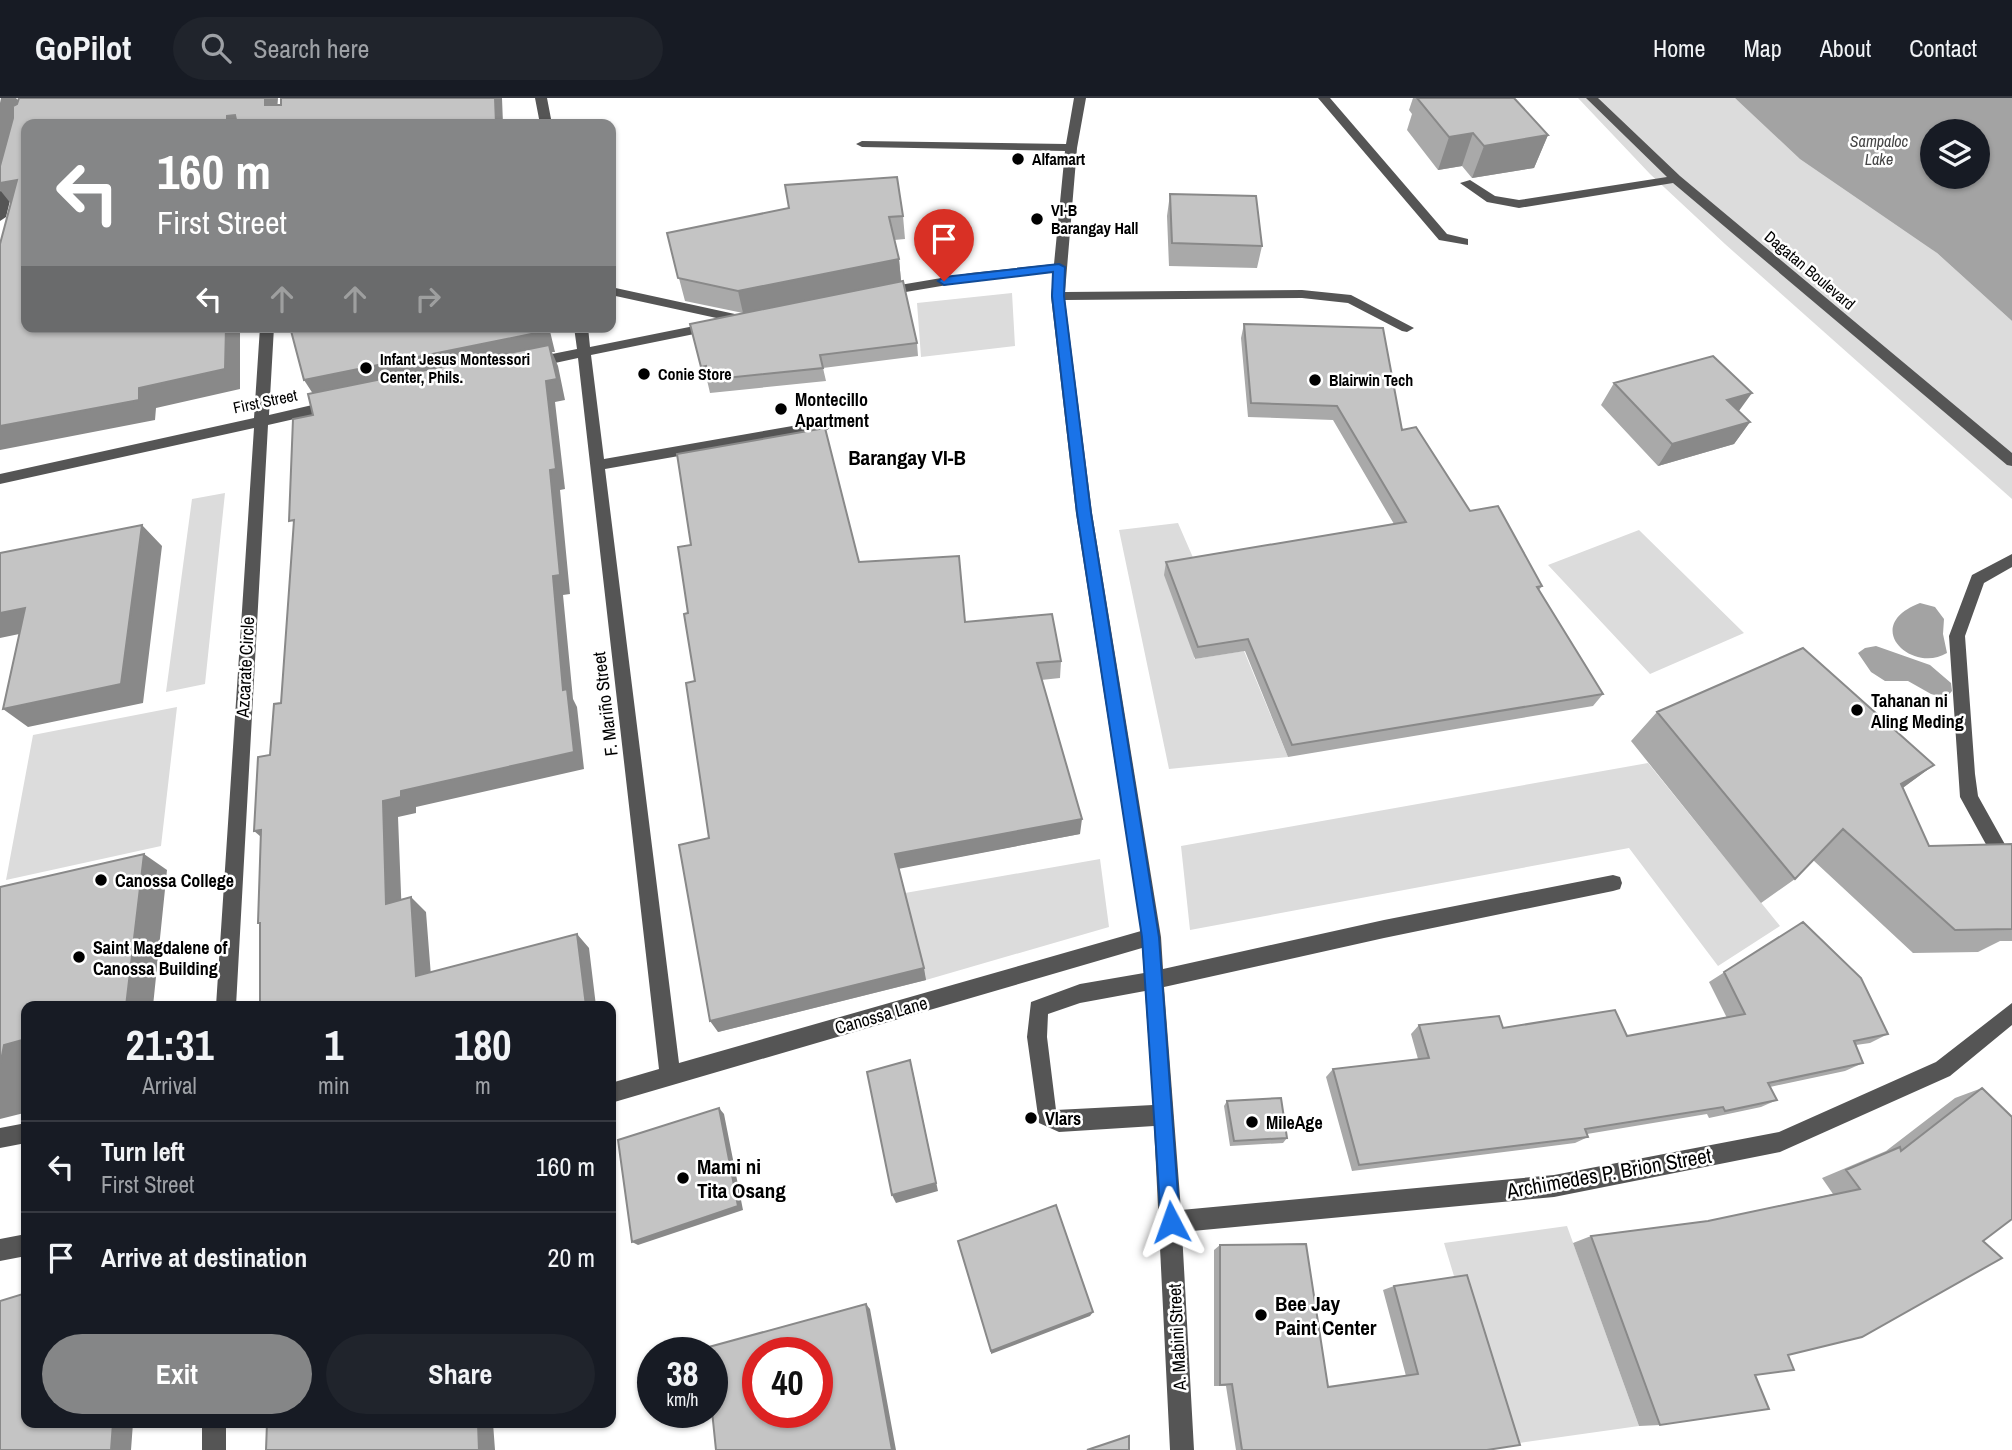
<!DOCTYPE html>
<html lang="en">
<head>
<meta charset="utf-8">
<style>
  :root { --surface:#171b24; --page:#20242c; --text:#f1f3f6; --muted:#9ea1a6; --line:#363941; --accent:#858687 }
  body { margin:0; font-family:"Archivo Narrow",sans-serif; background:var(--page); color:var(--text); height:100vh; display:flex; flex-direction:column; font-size:26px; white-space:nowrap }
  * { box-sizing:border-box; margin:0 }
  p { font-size:23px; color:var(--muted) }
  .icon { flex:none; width:38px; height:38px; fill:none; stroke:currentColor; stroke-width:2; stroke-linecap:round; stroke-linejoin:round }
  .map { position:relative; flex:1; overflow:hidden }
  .side { position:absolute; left:21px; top:903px; width:595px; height:427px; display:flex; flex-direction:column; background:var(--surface); border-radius:14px; box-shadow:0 2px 5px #0004 }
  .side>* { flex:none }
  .hud { position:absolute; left:21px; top:21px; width:595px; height:214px; border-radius:14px; box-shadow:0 2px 5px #0004; background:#858687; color:#fff; overflow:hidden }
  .tools { position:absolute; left:1920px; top:21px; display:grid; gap:14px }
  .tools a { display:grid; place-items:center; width:70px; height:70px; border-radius:50%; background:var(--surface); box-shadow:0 2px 5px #0004; font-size:35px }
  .speed { position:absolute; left:637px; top:1239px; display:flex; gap:14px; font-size:35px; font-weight:700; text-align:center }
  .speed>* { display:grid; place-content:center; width:91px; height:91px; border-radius:50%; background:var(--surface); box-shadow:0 2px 5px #0004; line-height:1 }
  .speed small { font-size:18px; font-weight:400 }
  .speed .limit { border:10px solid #d22; background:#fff; color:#111 }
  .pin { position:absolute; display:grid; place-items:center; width:60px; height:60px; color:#fff; margin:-72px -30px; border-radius:50% 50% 50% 0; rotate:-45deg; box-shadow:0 0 7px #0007 }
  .pin .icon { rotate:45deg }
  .me { position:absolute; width:77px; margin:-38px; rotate:356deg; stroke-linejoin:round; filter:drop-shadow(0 0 5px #0008) }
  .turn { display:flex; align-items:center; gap:24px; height:147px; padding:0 21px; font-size:32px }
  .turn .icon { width:91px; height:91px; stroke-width:2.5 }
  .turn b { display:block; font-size:49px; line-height:60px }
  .lanes { display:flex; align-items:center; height:66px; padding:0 21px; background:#0003; justify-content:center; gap:35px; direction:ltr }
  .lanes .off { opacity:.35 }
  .eta { display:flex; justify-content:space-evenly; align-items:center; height:119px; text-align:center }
  .eta b { font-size:42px; font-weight:800; line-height:49px }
  .cta { display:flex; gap:14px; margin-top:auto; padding:14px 21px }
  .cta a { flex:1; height:80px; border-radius:42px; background:var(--accent); color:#fff; font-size:28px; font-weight:800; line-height:80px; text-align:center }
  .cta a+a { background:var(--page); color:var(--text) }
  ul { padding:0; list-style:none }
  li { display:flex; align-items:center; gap:21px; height:91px; padding:0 21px; border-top:2px solid var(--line) }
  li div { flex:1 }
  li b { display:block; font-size:26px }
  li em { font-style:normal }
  header { display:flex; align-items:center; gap:42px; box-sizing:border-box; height:98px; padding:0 35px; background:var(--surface); border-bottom:2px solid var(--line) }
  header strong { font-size:33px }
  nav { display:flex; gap:38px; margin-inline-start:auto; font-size:24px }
  .search { width:490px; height:63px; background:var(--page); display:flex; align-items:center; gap:18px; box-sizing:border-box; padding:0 24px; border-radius:38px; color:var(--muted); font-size:26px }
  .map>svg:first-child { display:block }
</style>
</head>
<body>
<header>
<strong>GoPilot</strong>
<div class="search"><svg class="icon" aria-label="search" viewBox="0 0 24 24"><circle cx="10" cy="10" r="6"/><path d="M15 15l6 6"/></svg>Search here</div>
<nav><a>Home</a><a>Map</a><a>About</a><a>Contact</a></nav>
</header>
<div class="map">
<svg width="2012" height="1352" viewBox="0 0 2012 1352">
  <rect width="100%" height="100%" fill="#fff"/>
  <!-- green -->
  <path fill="#dcdcdc" d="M1578,0H1735L1937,155L2012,223V401L1725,146L1650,76Z
    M1012,195L1015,248L921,259L917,205Z
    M225,395L205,586L166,594L192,401Z
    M1178,425L1198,471L1194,561L1244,553L1288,659L1169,671L1119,432Z
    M1639,432L1744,535L1650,576L1548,467Z
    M177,609L161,748L6,782L33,637Z
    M1648,665L1780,828L1718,868L1629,750L1190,832L1181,748Z
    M1100,761L1109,829L926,882L905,795Z
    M1567,1128L1639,1328L1505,1347L1444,1145Z"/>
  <!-- water -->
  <path fill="#a3a3a3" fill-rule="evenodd" d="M1735,0H2012V223L1937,155L1800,61ZM1932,33H1978V79H1932Z
    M1920,505L1935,509L1944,521L1943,536L1947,555C1912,576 1860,528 1920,505Z
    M1876,548L1930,567L1951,585L1952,593L1946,600L1931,596L1908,583H1885L1871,574L1858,555L1865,550Z"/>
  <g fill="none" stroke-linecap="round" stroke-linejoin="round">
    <!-- minor -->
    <path fill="#555" fill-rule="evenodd" d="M535,0H547L552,26H540Z
      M1074,0H1086L1077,50L1065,194L1302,192L1351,197L1414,230L1407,234L1402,233L1348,205L1302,200L1065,202L1092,415L1161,839L1163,871L1384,822L1613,777L1620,779L1622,785L1620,791L1613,793L1384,840L1164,889L1181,1112L1554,1077L1779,1034L1936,964L2012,905V927L1950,978L1780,1054L1554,1099L1182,1134L1194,1352H1170L1154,1028L1059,1034L1039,1025L1027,939L1031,904L1080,886L1144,875L1142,850L611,1005V985L659,971L578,260L532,270L525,265L532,260L577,251L574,229H588L590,249L714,224L719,225L721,228L714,232L591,257L604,361L827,322L834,327L827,332L605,371L679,965L1141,833L1076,415L1051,198L1054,174L971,183L882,198L875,194L882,190L971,175L1054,166L1065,53L862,49L856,46L862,43L1066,46ZM1145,893L1153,1007L1056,1012L1047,939L1048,916L1080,905Z
      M1318,0H1330L1447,136L1468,141V147L1439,142Z
      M1586,0H1598L1680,78L2012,355V368L2007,367L1673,85L1519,110L1487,104L1460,85L1470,82L1495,98L1519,102L1667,79Z
      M10,74L16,78L6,119L0,123V94L4,78Z
      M611,189L744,218L751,222L744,226L611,197Z
      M260,229H274L269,317L334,302L341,307L334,312L268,327L236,908H216L254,330L0,386V376L254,320Z
      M2012,456V469L1984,485L1965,538L1975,676L1978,698L2012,759V780L1999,770L1960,699L1949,538L1972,477Z
      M26,1025V1045L0,1050V1030Z
      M26,1136V1158L0,1163V1141Z
      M202,1325H226V1352H202Z"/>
  </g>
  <!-- wall -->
  <path fill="#a9a9a9" d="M1413,0H1514L1548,37L1534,70L1472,80L1462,68L1438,72L1407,32L1412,16L1409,12Z
    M1170,96L1262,148L1257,170L1169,168L1167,118Z
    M903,118L905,141L894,142L899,161L901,183L917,245L918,258L823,270L826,283L710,295L707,282H705L743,215L685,203L667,135Z
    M1244,226L1402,332L1470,413L1542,488L1539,492L1603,596L1593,608L1288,659L1245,553L1195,561L1164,477L1166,464L1394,426L1333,322L1248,319L1241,240Z
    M1614,285L1739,314L1750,324L1734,346L1658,368L1601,307Z
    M965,524L1061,563L1060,580L1041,582L1080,736L899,770L926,882L718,934L709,740L695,583Z
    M1657,614L1934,667L1902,690L1929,748L2012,746V843H2000L1978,854L1913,855L1813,762L1795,781L1761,805L1631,643Z
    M1803,824L1888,936L1870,945L1856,947L1863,965L1845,973L1770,989L1777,1002L1761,1009L1709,1020L1707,1016L1587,1036L1588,1039L1575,1045L1352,1073L1326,979L1333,971L1418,961L1411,936L1419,927L1503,930L1627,938L1727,920L1709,884Z
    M1982,990L1788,1257L1755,1277L1660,1327L1639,1328L1573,1145L1591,1138L1708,1123L1833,1096L1822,1080L1886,1053L1955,1000Z
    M1227,1003L1287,1040L1283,1045L1230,1048L1224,1008Z
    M1220,1147L1328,1289L1406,1278L1383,1192L1394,1188L1487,1352H1236L1226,1288H1214V1152Z"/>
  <!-- shaded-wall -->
  <path fill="#898989" d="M1,0H16L21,6L17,82L12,107L0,92V5Z
    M265,0H278L276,26L265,7Z
    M495,0H502L503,26H496Z
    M235,17L240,26H227V18Z
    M1473,35L1462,68L1438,72L1449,39Z
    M1548,37L1534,70L1472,80L1484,48Z
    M899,161L901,183L743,215L738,193Z
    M226,229H240V291L156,310L155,322L0,352V328L139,290Z
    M546,229H549L555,254H552L558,268L565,302L555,304L565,391L560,392L570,496L563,497L573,601L577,609L584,671L416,709V715L398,719L402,821L386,806L317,302L304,282Z
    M706,268L710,281L705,282L701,269Z
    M1752,295L1736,317L1727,302Z
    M1750,324L1734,346L1658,368L1672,346Z
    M142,427L162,448L143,605L28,629L3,611Z
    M25,510L48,530L0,540V515Z
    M1934,667L1896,695L1901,686Z
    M1082,721L1080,736L898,771L895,756Z
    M261,732L273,749L254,733Z
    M144,756L167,772L153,908H126Z
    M411,799L426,814L432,891L416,878Z
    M577,836L589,850L596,908H586Z
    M924,870L926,882L718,934L710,923Z
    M26,941V1003L24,1015L0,1021V968L4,947Z
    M913,974L938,1093L896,1105L892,1097Z
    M719,1010L724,1016L743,1112L638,1147L632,1144Z
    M866,1206L870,1211L896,1352H892Z
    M1093,1214L1090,1218L991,1256V1253Z
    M113,1325H133L131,1352H111Z
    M466,1325H493L495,1352H479Z"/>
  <!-- building -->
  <path fill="#c4c4c4" stroke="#898989" stroke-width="2" fill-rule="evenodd" d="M19,0H265V7H281V0H495L496,26H237L235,17L227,18V26H26V229H226L225,271L139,290V302L0,328V146L17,82L0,85V68L13,20V8L17,6Z
    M1417,0H1514L1548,37L1484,48L1473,35L1449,39Z
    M897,79L903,118L889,119L899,161L738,193L678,180L667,135L789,110L785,87Z
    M1170,96L1256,98L1262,148L1172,145Z
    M903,183L917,245L820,257L823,270L707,282L706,268L701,269L690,226Z
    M1244,226L1383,230L1402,332L1416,329L1470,413L1498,408L1542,488L1537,489L1603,596L1292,647L1248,541L1198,549L1166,464L1406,424L1337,308L1251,305Z
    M290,229H546V233L304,282Z
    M549,247L557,281L546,283L556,371L550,372L560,477L553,478L563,592L567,591L574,654L401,693V699L383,703L386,806L411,799L416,878L577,836L586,908H260V825H258L261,732L254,733L258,659L270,657L274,606L281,605L294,422L289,423L293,321L313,317L308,296Z
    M1713,258L1752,295L1727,302L1750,324L1672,346L1614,285Z
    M825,330L859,464L959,458L965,524L1052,516L1061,563L1037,565L1082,721L895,756L924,870L710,923L679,747L709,740L686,585L695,583L684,516L688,515L678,449L691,447L677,356Z
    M142,427L121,586L3,611L25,510L0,515V455Z
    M1803,550L1934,667L1901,686L1929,748L2012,746V831L1955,832L1843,731L1795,781L1657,614Z
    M144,756L126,908H26V941L4,947L0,968V789Z
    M1803,824L1861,880L1888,936L1854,943L1863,965L1768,985L1777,1002L1725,1013L1723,1009L1585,1031L1588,1039L1359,1067L1333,971L1429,960L1419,927L1499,918L1503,930L1615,912L1627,938L1745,916L1724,874Z
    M910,962L936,1085L892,1097L867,974Z
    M1982,990L2012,1019V1121L1983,1143L2002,1160L1862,1239L1788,1257L1794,1272L1755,1277L1769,1311L1660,1327L1591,1138L1708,1123L1860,1091L1846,1072L1900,1049L1901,1053Z
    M1281,1000L1287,1040L1234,1043L1227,1003Z
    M719,1010L738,1108L632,1144L618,1042Z
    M1056,1107L1093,1214L991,1253L958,1143Z
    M1306,1146L1328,1289L1418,1276L1394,1188L1467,1177L1520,1347L1487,1352H1242L1232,1286L1220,1287V1147Z
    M26,1195V1325H113L111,1352H0V1203Z
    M866,1206L892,1352H716L712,1313V1255H706L705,1250ZM758,1255H817V1314H758Z
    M267,1325H466V1327L472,1325H478L479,1352H266Z
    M1129,1338V1352H1087Z"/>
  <!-- route -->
  <path fill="#1a73e8" stroke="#114b97" stroke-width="2" d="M1059,166L1065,169L1064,198L1091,415L1159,839L1180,1124L1178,1131L1171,1134L1164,1131L1161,1124L1142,839L1077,415L1052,198L1053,174L944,187L938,183L944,179Z"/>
  <!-- markers -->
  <g fill="#000" stroke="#fff" stroke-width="2.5">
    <circle cx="1018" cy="61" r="7"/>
    <circle cx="1037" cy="121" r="7"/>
    <circle cx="366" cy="270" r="7"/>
    <circle cx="644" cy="276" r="7"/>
    <circle cx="1315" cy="282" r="7"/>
    <circle cx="781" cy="311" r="7"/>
    <circle cx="1857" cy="612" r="7"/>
    <circle cx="101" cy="782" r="7"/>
    <circle cx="79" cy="859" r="7"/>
    <circle cx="1031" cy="1020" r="7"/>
    <circle cx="1252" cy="1024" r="7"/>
    <circle cx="683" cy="1080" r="7"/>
    <circle cx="1261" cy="1217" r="7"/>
  </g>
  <g text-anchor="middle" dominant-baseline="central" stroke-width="5" stroke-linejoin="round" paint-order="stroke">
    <!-- far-water labels -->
    <g font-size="16" font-style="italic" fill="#444" stroke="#fff">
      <text x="1879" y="43">Sampaloc<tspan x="1879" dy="18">Lake</tspan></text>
    </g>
    <!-- far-poi labels -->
    <g font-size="16" font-weight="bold" fill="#000" stroke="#fff" text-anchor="start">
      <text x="1032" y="61">Alfamart</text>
      <text x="1051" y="112">VI-B<tspan x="1051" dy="18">Barangay Hall</tspan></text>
      <text x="380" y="261">Infant Jesus Montessori<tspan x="380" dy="18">Center, Phils.</tspan></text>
      <text x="658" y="276">Conie Store</text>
      <text x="1329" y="282">Blairwin Tech</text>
    </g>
    <!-- far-street labels -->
    <g font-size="16" fill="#000" stroke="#fff">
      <text transform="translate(1810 172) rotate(40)">Dagatan Boulevard</text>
      <text transform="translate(265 303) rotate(-12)">First Street</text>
    </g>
    <!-- poi labels -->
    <g font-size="18" font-weight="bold" fill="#000" stroke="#fff" text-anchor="start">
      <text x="795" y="301">Montecillo<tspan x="795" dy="21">Apartment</tspan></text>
      <text x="1871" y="602">Tahanan ni<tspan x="1871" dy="21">Aling Meding</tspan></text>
      <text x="115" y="782">Canossa College</text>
      <text x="93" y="849">Saint Magdalene of<tspan x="93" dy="21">Canossa Building</tspan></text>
      <text x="1045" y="1020">Vlars</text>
      <text x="1266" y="1024">MileAge</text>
    </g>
    <!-- street labels -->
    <g font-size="18" fill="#000" stroke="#fff">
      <text transform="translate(245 569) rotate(-87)">Azcarate Circle</text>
      <text transform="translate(605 606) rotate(-97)">F. Mariño Street</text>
      <text transform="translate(881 917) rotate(-16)">Canossa Lane</text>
      <text transform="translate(1177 1239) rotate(-93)">A. Mabini Street</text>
    </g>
    <!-- quarter labels -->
    <g font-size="21" font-weight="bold" fill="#000" stroke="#fff">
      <text x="907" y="359">Barangay VI-B</text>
    </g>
    <!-- near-poi labels -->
    <g font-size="21" font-weight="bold" fill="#000" stroke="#fff" text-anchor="start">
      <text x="697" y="1068">Mami ni<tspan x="697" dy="24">Tita Osang</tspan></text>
      <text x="1275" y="1205">Bee Jay<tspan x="1275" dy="24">Paint Center</tspan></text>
    </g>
    <!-- near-street labels -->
    <g font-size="21" fill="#000" stroke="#fff">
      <text transform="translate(1609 1075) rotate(-10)">Archimedes P. Brion Street</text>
    </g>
  </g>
</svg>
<div class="tools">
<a><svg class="icon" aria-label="layers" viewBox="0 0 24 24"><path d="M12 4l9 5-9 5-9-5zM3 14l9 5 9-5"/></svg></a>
</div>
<div class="speed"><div>38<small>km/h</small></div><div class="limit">40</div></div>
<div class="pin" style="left:944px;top:183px;background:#d93025"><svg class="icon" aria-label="arrive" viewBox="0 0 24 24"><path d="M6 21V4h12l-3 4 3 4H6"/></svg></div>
<svg class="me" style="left:1171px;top:1124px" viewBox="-20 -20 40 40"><path d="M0-17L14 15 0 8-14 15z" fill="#1a73e8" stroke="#fff" stroke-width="4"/></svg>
<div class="hud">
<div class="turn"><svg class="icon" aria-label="left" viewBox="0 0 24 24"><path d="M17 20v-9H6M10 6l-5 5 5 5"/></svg><div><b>160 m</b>First Street</div></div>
<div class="lanes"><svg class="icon" aria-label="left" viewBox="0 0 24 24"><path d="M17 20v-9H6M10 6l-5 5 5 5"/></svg><svg class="icon off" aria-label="ahead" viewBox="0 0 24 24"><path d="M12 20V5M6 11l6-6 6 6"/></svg><svg class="icon off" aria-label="ahead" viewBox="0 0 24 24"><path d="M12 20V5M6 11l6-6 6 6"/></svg><svg class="icon off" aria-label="right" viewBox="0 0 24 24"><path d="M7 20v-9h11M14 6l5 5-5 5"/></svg></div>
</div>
<section class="side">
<div class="eta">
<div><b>21:31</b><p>Arrival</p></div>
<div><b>1</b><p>min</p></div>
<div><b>180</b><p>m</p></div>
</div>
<ul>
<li><svg class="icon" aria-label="left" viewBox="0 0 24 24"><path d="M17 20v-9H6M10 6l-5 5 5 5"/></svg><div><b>Turn left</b><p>First Street</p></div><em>160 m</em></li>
<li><svg class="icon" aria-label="arrive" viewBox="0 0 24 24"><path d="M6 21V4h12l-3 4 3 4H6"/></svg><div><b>Arrive at destination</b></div><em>20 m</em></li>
</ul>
<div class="cta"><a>Exit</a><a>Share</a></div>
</section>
</div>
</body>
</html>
